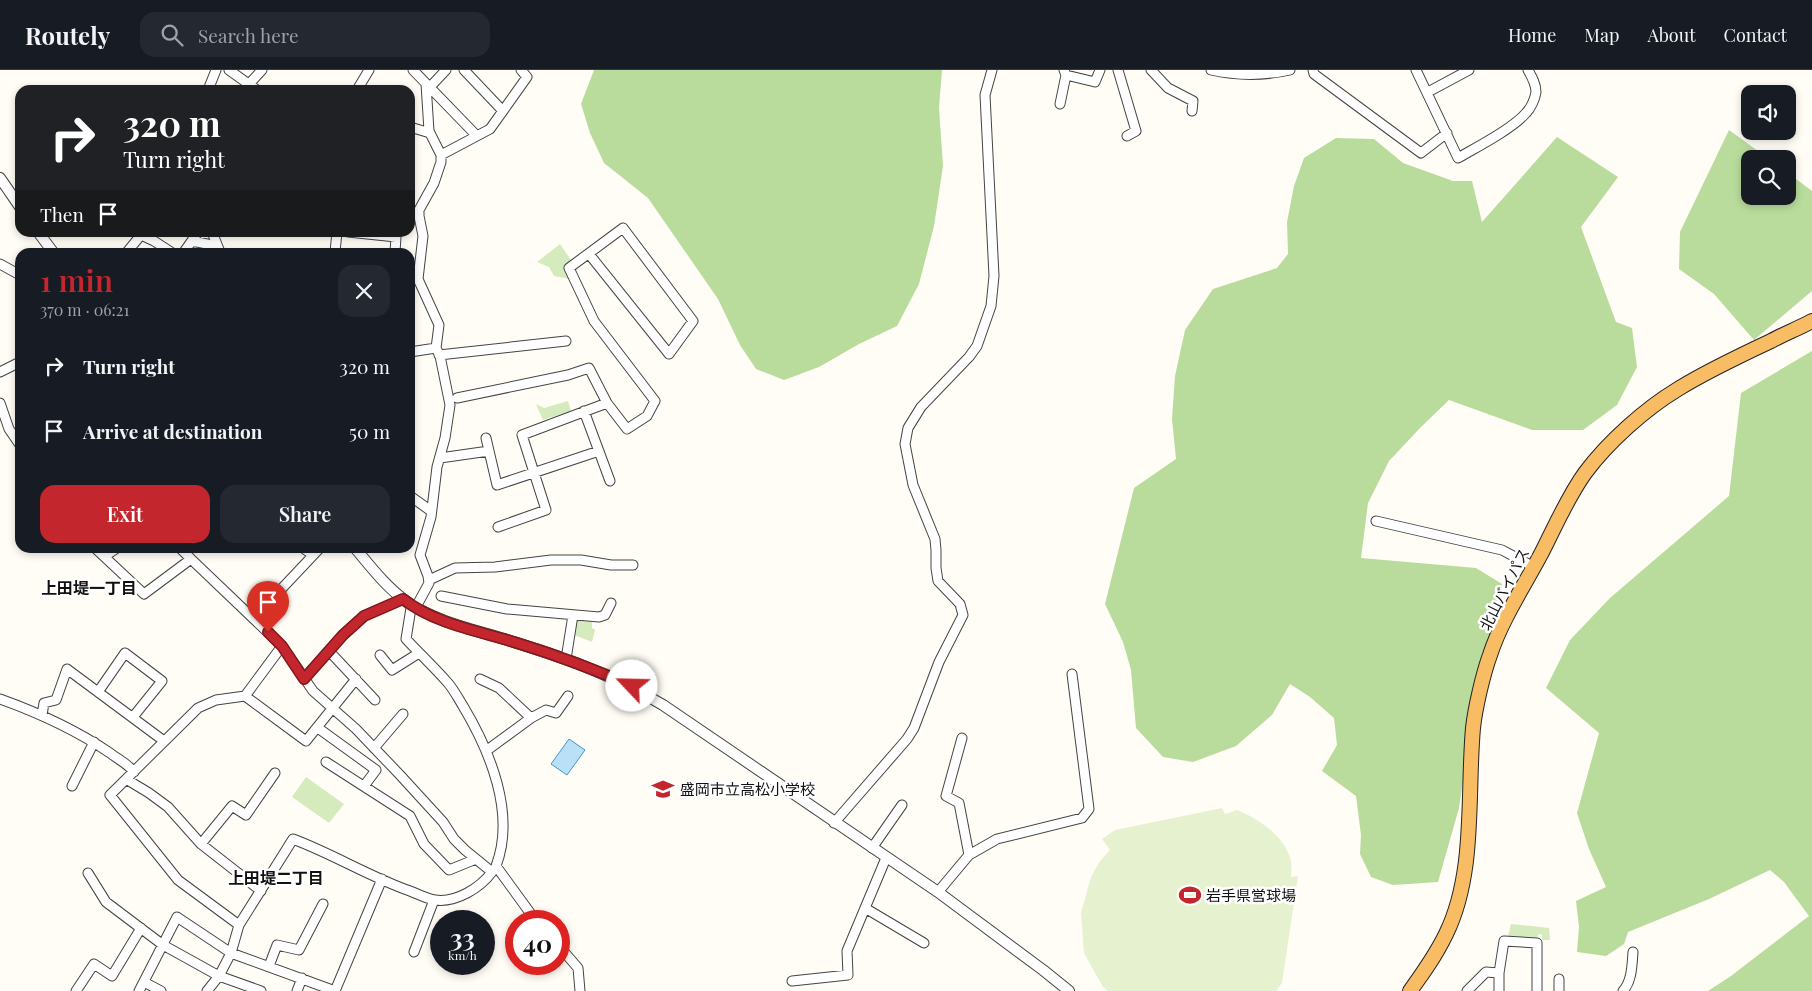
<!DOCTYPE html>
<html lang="en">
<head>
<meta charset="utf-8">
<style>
  :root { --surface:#171b24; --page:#242831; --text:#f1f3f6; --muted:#9ea1a6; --line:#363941; --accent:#c4262e }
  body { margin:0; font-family:"Playfair Display","Noto Sans JP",serif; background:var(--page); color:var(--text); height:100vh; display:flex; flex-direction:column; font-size:19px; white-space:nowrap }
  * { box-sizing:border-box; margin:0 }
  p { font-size:16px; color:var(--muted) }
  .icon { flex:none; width:28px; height:28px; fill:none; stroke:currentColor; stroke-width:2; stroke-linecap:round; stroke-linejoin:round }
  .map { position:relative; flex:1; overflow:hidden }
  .details { position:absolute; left:15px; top:178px; width:400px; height:305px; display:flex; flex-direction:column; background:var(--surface); border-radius:15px; box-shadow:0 2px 8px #0003 }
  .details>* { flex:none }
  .guide { position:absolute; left:15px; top:15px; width:400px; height:152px; border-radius:15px; box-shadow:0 2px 8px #0003; background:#202124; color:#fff; overflow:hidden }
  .controls { position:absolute; left:1741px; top:15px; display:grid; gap:10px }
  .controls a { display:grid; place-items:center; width:55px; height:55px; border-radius:10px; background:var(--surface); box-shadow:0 2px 8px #0003; font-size:25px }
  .speed { position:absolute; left:430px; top:840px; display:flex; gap:10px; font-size:25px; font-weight:700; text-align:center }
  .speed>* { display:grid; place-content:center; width:65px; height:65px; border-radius:50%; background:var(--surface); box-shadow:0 2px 8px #0003; line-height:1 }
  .speed small { font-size:12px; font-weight:400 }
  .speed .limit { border:8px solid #d22; background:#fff; color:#111 }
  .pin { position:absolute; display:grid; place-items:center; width:42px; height:42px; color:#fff; margin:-51px -21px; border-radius:50% 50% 50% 0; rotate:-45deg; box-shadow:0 0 5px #0007 }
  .pin .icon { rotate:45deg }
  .me { position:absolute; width:55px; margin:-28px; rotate:294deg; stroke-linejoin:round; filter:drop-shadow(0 0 4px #0008) }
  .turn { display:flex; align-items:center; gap:18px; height:105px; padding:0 25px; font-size:22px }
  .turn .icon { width:65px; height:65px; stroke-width:2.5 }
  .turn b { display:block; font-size:35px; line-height:42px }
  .then { display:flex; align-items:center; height:48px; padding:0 25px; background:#0003; gap:10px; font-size:19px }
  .round { display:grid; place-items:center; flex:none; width:52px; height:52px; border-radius:15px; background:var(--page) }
  .headline { display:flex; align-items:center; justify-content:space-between; height:85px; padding:0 25px }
  h1 { font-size:30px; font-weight:600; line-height:38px; color:var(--accent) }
  .action { display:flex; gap:10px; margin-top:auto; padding:10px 25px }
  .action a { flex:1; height:58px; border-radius:15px; background:var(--accent); color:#fff; font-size:20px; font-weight:600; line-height:58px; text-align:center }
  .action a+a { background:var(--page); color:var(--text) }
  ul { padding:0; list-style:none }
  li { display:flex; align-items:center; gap:15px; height:65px; padding:0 25px }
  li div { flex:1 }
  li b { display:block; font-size:19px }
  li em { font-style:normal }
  header { display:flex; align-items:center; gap:30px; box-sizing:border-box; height:70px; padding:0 25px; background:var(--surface); border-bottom:1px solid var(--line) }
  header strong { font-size:24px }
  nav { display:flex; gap:28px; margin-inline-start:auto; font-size:18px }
  .search { width:350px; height:45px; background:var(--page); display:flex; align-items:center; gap:12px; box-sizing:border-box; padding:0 18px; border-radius:15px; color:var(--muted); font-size:19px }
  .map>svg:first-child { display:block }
</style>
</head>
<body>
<header>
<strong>Routely</strong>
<div class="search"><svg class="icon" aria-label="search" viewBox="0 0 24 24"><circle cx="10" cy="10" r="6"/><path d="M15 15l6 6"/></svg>Search here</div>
<nav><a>Home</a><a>Map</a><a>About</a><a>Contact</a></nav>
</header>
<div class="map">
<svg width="1812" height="921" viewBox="0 0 1812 921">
  <rect width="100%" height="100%" fill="#fffdf5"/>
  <!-- green -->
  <path fill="#d5ebbd" d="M560,174L571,190L563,197L569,209L554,206L549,197L537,192Z
    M568,331L571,341L543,350L536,334L544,338Z
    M576,550L592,552V558L595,560L592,572L574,565Z
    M306,707L344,734L329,753L292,727Z
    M1511,854L1549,858L1550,870H1542V865L1539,864L1537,868L1508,866Z"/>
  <!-- forest -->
  <path fill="#b9dc9c" d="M594,0H942L939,38L943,96L934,156L919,214L897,256L859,274L819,297L784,310L756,299L740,275L718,229L648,128L604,93L590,63L581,34Z
    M1729,60L1769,89H1750V126H1788V103L1812,121V221L1754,270L1714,224L1679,199L1680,162Z
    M1557,67L1618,107L1581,157L1616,252L1632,258L1637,297L1617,335L1583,360H1532L1449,330L1420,358L1389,391L1368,433L1361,488L1476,498L1502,514L1477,618L1459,738L1438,812L1393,815L1371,807L1360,784L1361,765L1356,726L1322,701L1337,675L1334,648L1310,627L1290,614L1272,645L1236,676L1193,692L1163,687L1136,658L1131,600L1123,572L1105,534L1134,418L1176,389L1172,349L1175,306L1185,260L1213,219L1277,198L1288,184L1287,152L1294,116L1304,88L1336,68L1374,69L1403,93L1453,111H1472L1482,152Z
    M1812,281V921H1708L1731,906L1809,846L1784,812L1770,800L1709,829L1628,862L1624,874L1606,886L1577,882L1579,857L1576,831L1606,817L1589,779L1577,743L1599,663L1546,618L1570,570L1610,528L1729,426L1741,323Z"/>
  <!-- pitch -->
  <path fill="#e6f2cf" d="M1222,738L1225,744L1237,740C1259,749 1285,766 1291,791C1292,796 1291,802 1291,807L1298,806L1282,913L1276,921H1108L1103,917L1084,883L1081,843L1091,807L1100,791L1110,780L1102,769L1115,760Z"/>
  <!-- water -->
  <path fill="#b9e0f7" stroke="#3f96cf" d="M569,669L585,680L567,705L551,694Z"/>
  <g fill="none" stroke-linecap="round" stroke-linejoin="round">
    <!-- minor casing -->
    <g stroke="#444" stroke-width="11">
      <path id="minor" d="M229,0L257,20
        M413,0L476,65
        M464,0L502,40
        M1118,0L1136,61L1127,66
        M1151,0L1168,18L1193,31L1192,41
        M1211,0C1238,6 1263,6 1290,0
        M1313,0L1314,4L1421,83L1447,63
        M1416,0L1458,88C1477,77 1512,59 1526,43C1531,38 1535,29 1536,22C1536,14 1532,7 1528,0
        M1066,5L1095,12L1100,0
        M249,14L262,0
        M429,18L446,0
        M208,20L216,0
        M357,20L369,0
        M1428,22L1469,0
        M1060,34L1066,5L1064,0
        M410,57L430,63
        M441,85L490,59L527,7L521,0
        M212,162L220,182
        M348,162L396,167L395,182
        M192,171L217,176
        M127,182L141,165L154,171L171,182
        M184,182L198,162
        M335,182L337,162
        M0,194L20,205
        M410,282L436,278
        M439,285L566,271
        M0,302L20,292
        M457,328L568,305L589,298L607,333L627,359L647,346L655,331L594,251L569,198L623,158L693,251L669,284L589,184
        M0,333L9,359L20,375
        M584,341L610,411
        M486,368L497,415L599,381
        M440,388L489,381
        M410,426L431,441
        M1376,451L1502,480L1534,497
        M498,457L546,440L522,365L607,333
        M95,478L144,524L191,489L180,478
        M303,478L313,485
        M105,486L117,478
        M191,489L282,576L313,621L356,659L400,705L443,752L454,769L465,780L492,802C480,818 456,833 435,830C427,829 418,824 410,821C370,807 333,784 293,769L239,855L231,883L219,906L207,921
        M429,510L455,498L495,497L551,490H581L611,495H633
        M441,526L507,539L599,547L605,545L611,533
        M416,537L429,513L428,506L420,485L431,447L437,397L445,368L450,335L440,286L436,278L439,255L418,209L423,166L419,146V140L434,113L441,92V85L429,61L426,14
        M411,538L406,569C420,584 435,598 448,613C454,620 458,628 463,636C490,681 516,744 496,796L536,851
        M254,548L320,478
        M329,581L375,630
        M380,585L392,600L419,583
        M566,589L573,545
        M304,609L343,565L364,546L403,529
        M480,609L499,618L531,648
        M98,622L125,583L162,611L133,647
        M245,626L306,671L356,609
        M0,629C39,643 76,660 110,683C119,690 127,693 134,702
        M42,645L44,633L56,630L67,599L164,671
        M318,658L376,700L364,716
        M962,668L946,726L959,733L969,785
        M374,678L403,644
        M486,681L531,648L546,640L556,643L568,626
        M326,692L410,746L424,774L449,800L476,789
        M126,709L149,723L168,737L201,774L261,821
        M72,716L94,672
        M834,753L907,669L914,658L939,592L963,545L960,534L938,511L936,498V480L935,469L913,415L905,374L908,358L921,337L969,287L977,276L991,236L994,206L985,25L992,0
        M201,774L232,736L246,745L275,703
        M872,778L902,735
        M88,803L106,832L163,875L219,906L261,921
        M938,822L969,785L997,769L1082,748L1089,739L1072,604
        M865,838L924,873
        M239,855L178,810L110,725L198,638L216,630L245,626L282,576
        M559,876L578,898L580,921
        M414,882L434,830
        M269,896L277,875L299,880L323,834
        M1559,909V921
        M792,911L848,905L847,881L886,788
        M144,912L161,921
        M76,921L94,894L112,906L141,858
        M139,921L177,847L231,883L335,921L382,809
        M297,921L302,908
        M1467,921L1486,902L1499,903
        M1499,921V903L1504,871L1537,873V921
        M1623,921C1632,911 1632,895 1633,882"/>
    </g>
    <!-- tertiary casing -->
    <g stroke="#444" stroke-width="12">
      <path id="tertiary" d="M0,108L20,137
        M38,162L53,182
        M355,478C371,497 386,517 407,532C441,555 482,561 520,574C572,590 616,607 663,635L938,822L1043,900L1069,921"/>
    </g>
    <!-- trunk casing -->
    <g stroke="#222" stroke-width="16">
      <path id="trunk" d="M1410,921C1423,903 1436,885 1446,864C1476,803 1467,725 1473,658C1475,639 1483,604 1490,585C1501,551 1524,516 1541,484C1555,457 1567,428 1585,403C1608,372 1645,339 1678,319C1707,301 1739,286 1771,271C1784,264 1799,258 1812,251"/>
    </g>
    <!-- minor -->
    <use href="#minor" stroke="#fff" stroke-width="9"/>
    <!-- tertiary -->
    <use href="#tertiary" stroke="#fff" stroke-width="10"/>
    <!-- trunk -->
    <use href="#trunk" stroke="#f7bc64" stroke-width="14"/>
  </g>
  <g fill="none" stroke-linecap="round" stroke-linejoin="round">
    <!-- route casing -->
    <g stroke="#7f191e" stroke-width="12">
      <path id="route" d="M268,562L282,576L304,609L343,565L364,546L403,529C435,554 479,561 517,573C556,585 594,599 632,616"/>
    </g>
    <!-- route -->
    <use href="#route" stroke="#c4262e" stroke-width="9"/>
  </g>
  <!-- icons -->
  <defs>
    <g id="school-bare" transform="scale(1.725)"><path d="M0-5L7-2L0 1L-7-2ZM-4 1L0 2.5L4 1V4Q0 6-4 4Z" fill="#c4262e" stroke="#fff" stroke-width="2.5" paint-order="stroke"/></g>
    <g id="stadium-bare" transform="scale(1.725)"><path d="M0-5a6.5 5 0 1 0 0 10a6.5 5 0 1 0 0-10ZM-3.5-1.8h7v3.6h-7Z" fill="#c4262e" stroke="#fff" stroke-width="2.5" paint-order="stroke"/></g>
  </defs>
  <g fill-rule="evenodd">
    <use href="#school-bare" x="663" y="719"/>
    <use href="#stadium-bare" x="1190" y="825"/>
  </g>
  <g text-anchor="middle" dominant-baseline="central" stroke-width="5" stroke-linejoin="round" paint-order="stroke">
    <!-- street labels -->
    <g font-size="15" fill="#111" stroke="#fff">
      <text transform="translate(1504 519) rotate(-63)">北山バイパス</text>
    </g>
    <!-- poi labels -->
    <g font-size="15" fill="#111" stroke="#fff" text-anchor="start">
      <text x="680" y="719">盛岡市立高松小学校</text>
      <text x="1206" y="825">岩手県営球場</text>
    </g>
    <!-- neighbourhood labels -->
    <g font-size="16" font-weight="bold" fill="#111" stroke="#fff">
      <text x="89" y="517">上田堤一丁目</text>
      <text x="276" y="807">上田堤二丁目</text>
    </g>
  </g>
</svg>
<div class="controls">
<a><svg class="icon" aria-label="sound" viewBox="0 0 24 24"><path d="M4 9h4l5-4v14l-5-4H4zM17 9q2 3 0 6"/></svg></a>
<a><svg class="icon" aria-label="search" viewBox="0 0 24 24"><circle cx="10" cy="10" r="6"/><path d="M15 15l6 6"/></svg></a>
</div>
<div class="speed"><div>33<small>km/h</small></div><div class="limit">40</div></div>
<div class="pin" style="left:268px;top:562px;background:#d93025"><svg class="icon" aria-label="arrive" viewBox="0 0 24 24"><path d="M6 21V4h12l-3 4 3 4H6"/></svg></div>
<svg class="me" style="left:632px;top:616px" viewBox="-20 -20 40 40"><circle r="19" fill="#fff"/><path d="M0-13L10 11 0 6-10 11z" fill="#c4262e"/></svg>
<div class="guide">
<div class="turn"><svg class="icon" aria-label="right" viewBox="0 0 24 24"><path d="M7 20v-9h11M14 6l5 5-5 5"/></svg><div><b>320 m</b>Turn right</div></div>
<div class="then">Then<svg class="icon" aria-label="arrive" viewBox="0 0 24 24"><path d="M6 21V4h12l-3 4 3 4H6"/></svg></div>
</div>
<section class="details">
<div class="headline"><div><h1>1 min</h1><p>370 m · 06:21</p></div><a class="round"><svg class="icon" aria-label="close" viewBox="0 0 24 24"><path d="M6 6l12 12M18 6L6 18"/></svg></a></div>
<ul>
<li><svg class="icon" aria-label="right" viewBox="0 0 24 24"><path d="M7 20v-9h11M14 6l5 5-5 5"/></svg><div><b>Turn right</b></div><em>320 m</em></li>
<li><svg class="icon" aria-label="arrive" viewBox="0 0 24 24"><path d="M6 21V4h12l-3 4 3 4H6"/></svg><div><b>Arrive at destination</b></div><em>50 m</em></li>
</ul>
<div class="action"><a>Exit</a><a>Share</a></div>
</section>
</div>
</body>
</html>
